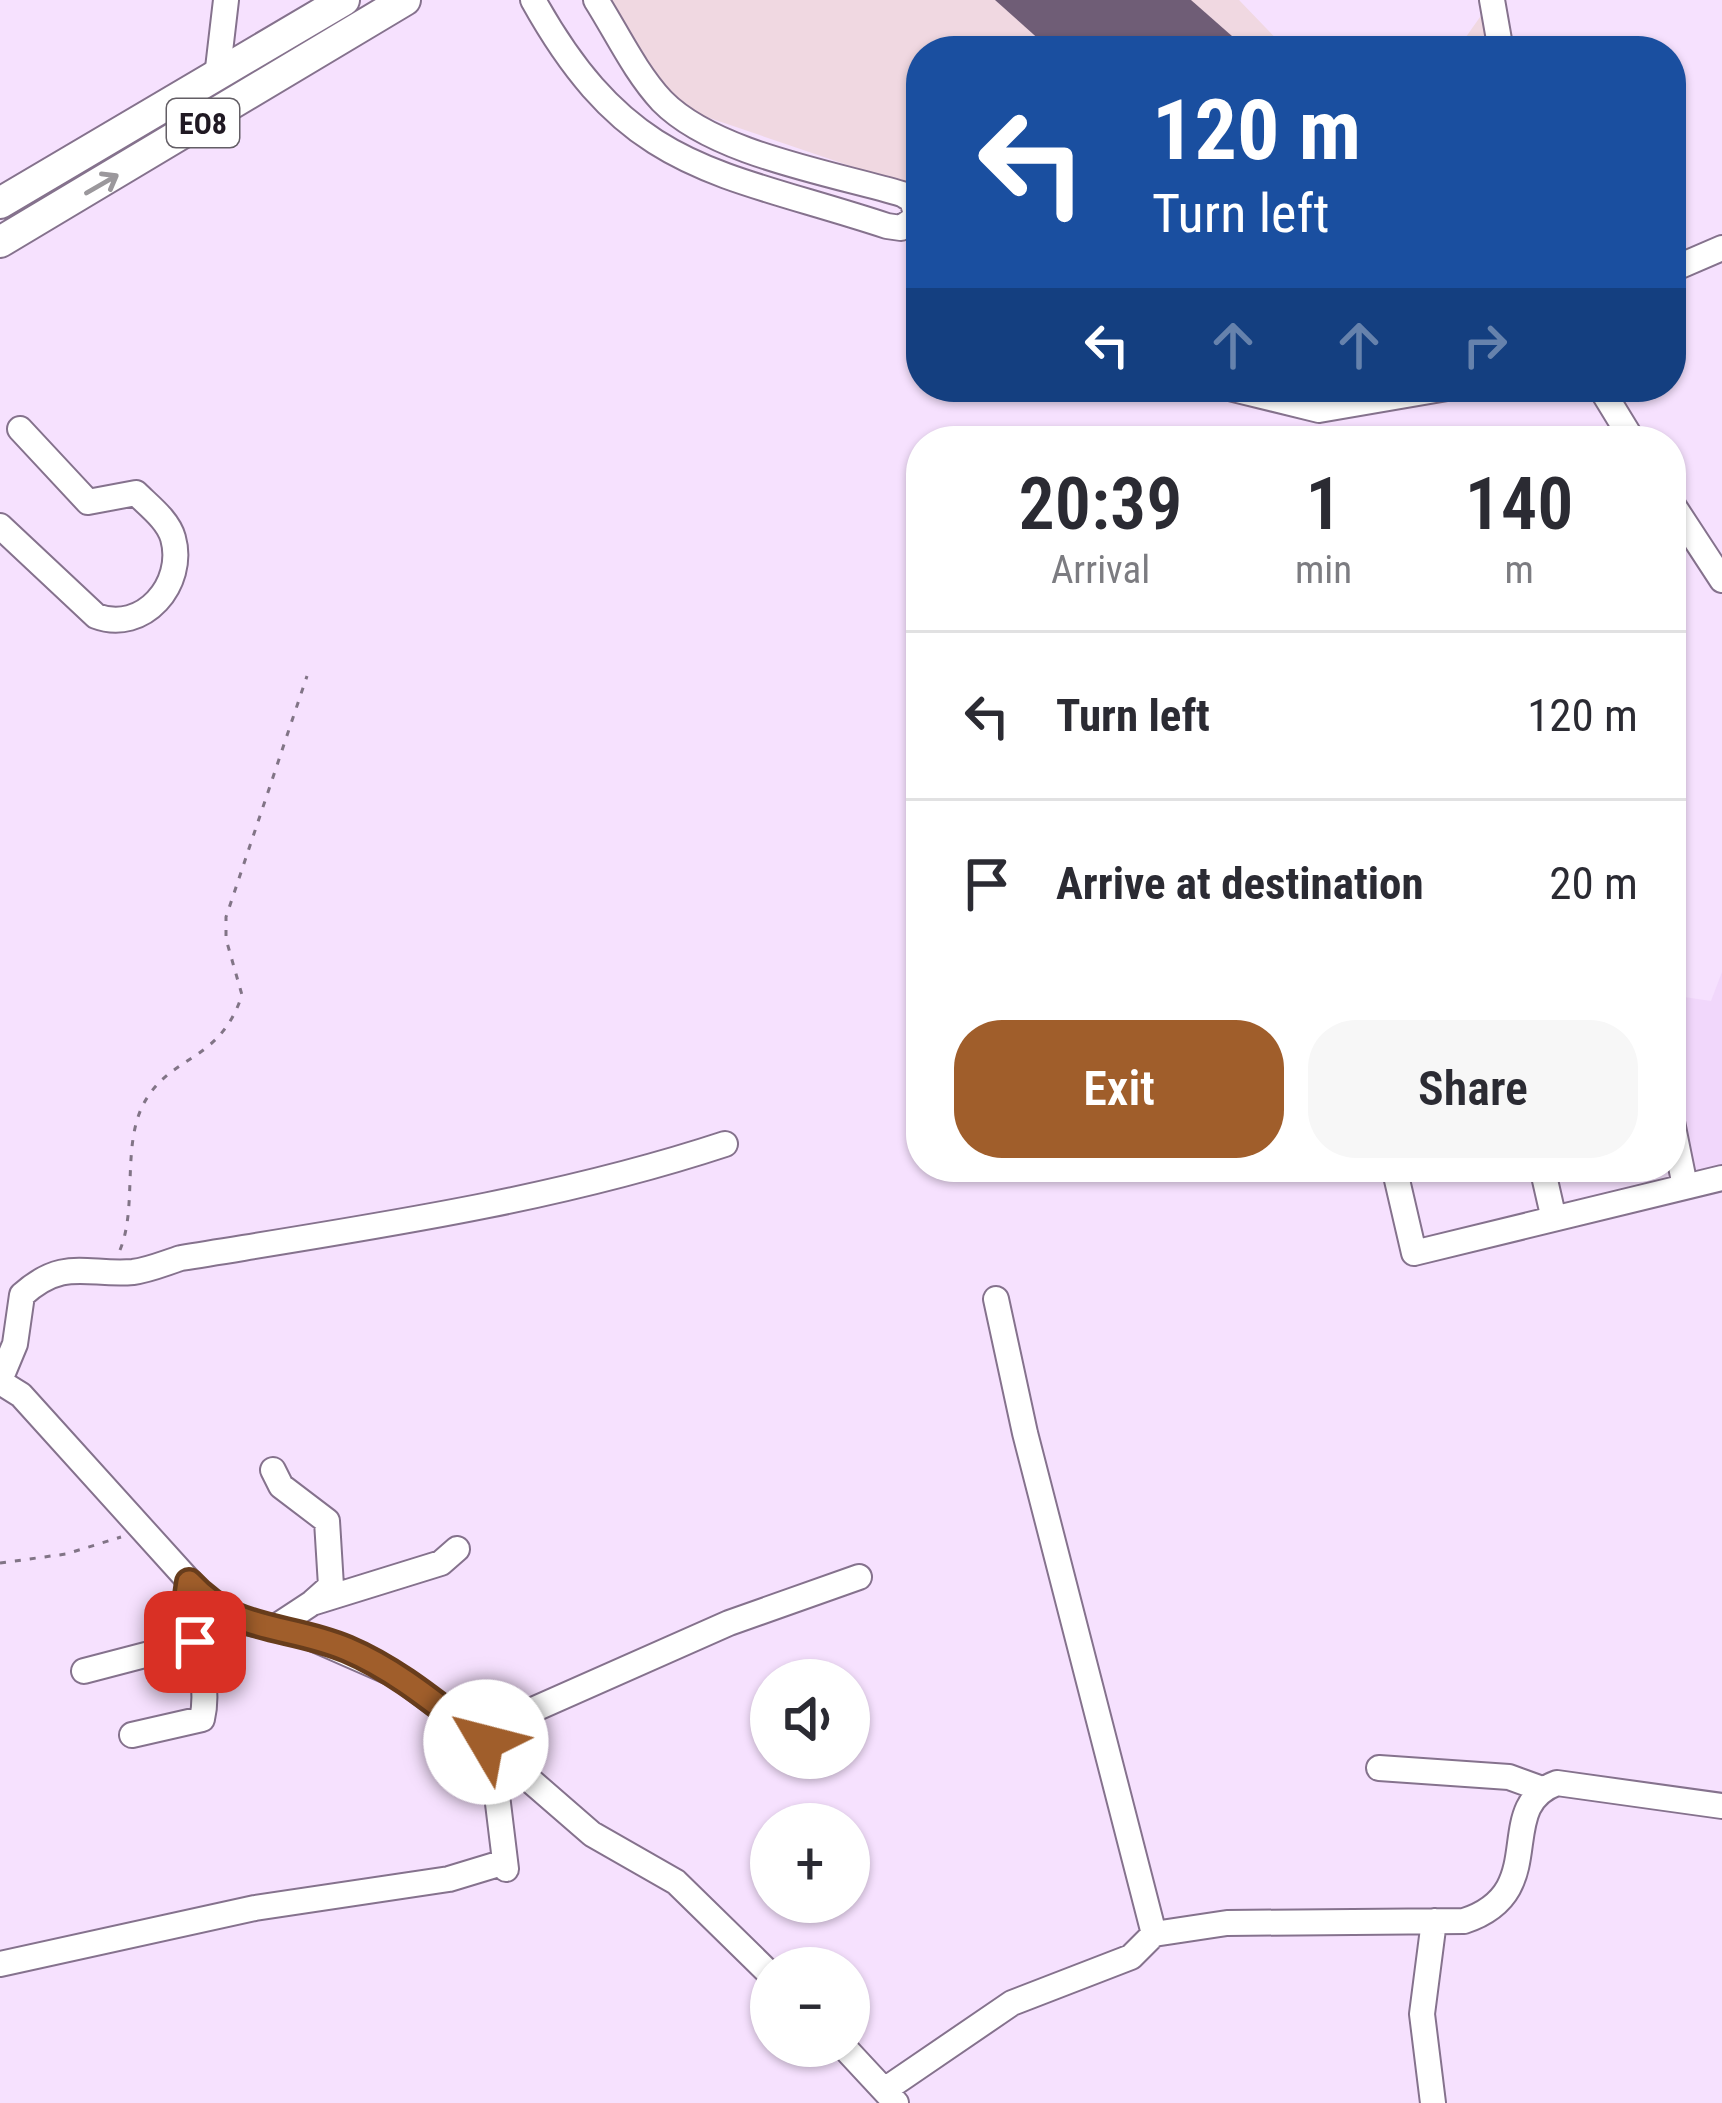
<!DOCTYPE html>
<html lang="en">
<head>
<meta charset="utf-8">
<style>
  :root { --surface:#fff; --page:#f7f7f7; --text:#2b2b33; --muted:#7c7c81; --line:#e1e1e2; --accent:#a05e2b }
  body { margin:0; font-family:"Roboto Condensed",sans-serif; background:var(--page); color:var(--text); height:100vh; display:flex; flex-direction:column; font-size:45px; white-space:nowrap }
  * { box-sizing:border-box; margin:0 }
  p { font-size:39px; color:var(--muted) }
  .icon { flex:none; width:66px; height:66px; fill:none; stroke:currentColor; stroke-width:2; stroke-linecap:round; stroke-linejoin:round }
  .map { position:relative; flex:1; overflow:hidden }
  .drawer { position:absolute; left:906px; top:426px; width:780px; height:756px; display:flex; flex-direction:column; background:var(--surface); border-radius:48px; box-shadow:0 3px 9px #0004 }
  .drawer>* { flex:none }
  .hud { position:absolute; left:906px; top:36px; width:780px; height:366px; border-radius:48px; box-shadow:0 3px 9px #0004; background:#1a4fa0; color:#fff; overflow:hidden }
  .controls { position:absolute; left:750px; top:1659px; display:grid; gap:24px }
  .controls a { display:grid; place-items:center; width:120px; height:120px; border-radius:50%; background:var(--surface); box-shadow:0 3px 9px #0004; font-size:60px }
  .pin { position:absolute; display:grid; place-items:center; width:102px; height:102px; color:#fff; margin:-51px; border-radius:24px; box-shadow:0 6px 18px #0006 }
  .me { position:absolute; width:132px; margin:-66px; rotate:307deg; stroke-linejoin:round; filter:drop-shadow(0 0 9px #0008) }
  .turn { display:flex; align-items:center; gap:42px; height:252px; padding:0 48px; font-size:54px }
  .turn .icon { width:156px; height:156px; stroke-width:2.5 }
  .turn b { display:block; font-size:84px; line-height:102px }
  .lanes { display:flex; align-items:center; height:114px; padding:0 48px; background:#0003; justify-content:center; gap:60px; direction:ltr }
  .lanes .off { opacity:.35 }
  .eta { display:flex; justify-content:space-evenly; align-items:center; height:204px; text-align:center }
  .eta b { font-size:72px; font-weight:600; line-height:84px }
  .button { display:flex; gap:24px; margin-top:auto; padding:24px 48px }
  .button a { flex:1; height:138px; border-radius:48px; background:var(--accent); color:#fff; font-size:48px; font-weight:600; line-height:138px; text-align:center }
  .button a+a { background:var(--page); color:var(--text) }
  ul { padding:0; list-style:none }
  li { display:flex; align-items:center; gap:36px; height:168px; padding:0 48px; border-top:3px solid var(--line) }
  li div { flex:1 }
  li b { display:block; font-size:45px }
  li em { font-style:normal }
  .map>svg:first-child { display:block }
</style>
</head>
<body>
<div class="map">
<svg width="1722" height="2103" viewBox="0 0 1722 2103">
  <rect width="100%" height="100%" fill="#f6e1fe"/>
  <!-- commercial -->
  <path fill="#f0d8e1" d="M607,0H1239L1288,51H921V190L680,108Z
    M1485,10L1492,51H1456Z"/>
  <!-- built -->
  <path fill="#f1d7fb" d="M1722,972V1175L1692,1182L1671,1083V995L1711,1001Z"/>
  <!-- building -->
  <path fill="#6f5d76" d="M995,0H1191L1249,51H1052Z"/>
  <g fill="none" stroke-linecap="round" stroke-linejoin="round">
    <!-- minor casing -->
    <g stroke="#85728d" stroke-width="28">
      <path id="minor" d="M533,0C629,173 716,170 887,226L901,228L917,217
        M596,0C617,33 635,72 662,101C714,154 831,173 902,194L912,200L917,217
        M1492,0L1501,51
        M217,77L226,0
        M1671,270L1722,248
        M1225,387L1319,410L1453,387
        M1600,387L1633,441
        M1671,502L1722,580
        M0,526L96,616C143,634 186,584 173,538C168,520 149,506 136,493L88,502L20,429
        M1671,1117L1685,1186
        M1394,1167L1414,1253L1722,1178
        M1542,1167L1553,1215
        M996,1299L1025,1433L1154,1934
        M0,1380L15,1344L22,1295C64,1257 88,1276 133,1272C149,1270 165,1263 181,1258C364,1228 549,1202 725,1144
        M0,1382L21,1395L200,1593L234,1620L298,1632L396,1675L486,1742L592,1834L676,1882L771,1975
        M273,1470L281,1486L327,1521L331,1586L313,1602
        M274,1628L312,1603L441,1563L457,1549
        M84,1671L195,1642
        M132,1735L202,1719C213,1673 183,1628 189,1582
        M476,1735L729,1623L859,1577
        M491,1746L506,1869
        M1379,1768L1509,1777L1542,1789
        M0,1964L255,1908L449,1879L505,1862
        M843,2046L896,2103
        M886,2089L1012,2003L1131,1957L1154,1934L1227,1923L1464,1921C1553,1892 1491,1807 1557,1783L1722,1806
        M1433,2103L1422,2014L1434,1921"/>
    </g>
    <!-- major casing -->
    <g stroke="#85728d" stroke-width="34">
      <path id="major" d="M0,203L344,0
        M0,242L405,0"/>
    </g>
    <!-- path -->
    <path stroke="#817486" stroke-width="3" stroke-dasharray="6 9" stroke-linecap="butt" d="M120,1250C139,1204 119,1137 149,1095C176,1055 221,1059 242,995L226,939V917L307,676
      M0,1563L66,1554L121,1537"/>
    <!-- minor -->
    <use href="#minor" stroke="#fff" stroke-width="24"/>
    <!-- major -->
    <use href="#major" stroke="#fff" stroke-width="30"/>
  </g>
  <!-- one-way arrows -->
  <defs><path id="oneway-shaft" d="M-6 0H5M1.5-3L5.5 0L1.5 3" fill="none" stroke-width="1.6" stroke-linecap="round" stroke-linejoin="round" transform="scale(3)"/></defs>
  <use stroke="#9b989c" href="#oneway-shaft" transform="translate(102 184) rotate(-30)"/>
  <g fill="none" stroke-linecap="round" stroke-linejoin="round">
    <!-- route casing -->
    <g stroke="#683d1c" stroke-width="30">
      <path id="route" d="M195,1642L186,1602L189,1582C238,1635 285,1623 347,1649C399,1671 442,1709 486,1742"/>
    </g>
    <!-- route -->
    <use href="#route" stroke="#a05e2b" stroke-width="21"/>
  </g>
  <g text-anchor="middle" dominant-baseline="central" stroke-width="12" stroke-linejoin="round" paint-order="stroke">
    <!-- shield labels -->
    <rect fill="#fff" stroke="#635e65" stroke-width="3" x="167" y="99" width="72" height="48" rx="9"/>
    <g font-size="30" font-weight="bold" fill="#201923">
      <text x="203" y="123">ΕΟ8</text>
    </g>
  </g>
</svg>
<div class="controls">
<a><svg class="icon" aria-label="sound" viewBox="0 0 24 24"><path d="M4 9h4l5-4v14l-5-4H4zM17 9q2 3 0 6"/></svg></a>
<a>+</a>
<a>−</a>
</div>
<div class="pin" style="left:195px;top:1642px;background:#d93025"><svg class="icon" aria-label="arrive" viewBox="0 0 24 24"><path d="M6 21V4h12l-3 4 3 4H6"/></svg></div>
<svg class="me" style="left:486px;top:1742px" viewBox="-20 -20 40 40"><circle r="19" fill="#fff"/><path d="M0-13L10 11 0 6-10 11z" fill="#a05e2b"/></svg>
<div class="hud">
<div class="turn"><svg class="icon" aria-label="left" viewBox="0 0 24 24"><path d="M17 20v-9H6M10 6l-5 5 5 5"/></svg><div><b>120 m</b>Turn left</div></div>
<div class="lanes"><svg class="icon" aria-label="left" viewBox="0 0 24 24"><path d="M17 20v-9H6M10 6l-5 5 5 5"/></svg><svg class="icon off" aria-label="ahead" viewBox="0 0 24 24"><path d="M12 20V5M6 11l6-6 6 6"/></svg><svg class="icon off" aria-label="ahead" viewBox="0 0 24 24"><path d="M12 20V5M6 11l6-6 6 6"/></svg><svg class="icon off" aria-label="right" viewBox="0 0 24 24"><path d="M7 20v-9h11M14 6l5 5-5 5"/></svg></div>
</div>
<section class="drawer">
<div class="eta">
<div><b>20:39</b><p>Arrival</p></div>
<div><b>1</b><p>min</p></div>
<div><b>140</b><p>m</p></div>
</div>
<ul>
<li><svg class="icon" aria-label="left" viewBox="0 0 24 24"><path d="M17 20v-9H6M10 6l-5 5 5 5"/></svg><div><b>Turn left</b></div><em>120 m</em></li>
<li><svg class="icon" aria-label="arrive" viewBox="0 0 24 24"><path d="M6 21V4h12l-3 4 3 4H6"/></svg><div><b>Arrive at destination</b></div><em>20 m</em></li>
</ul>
<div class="button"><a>Exit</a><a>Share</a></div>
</section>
</div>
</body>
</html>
